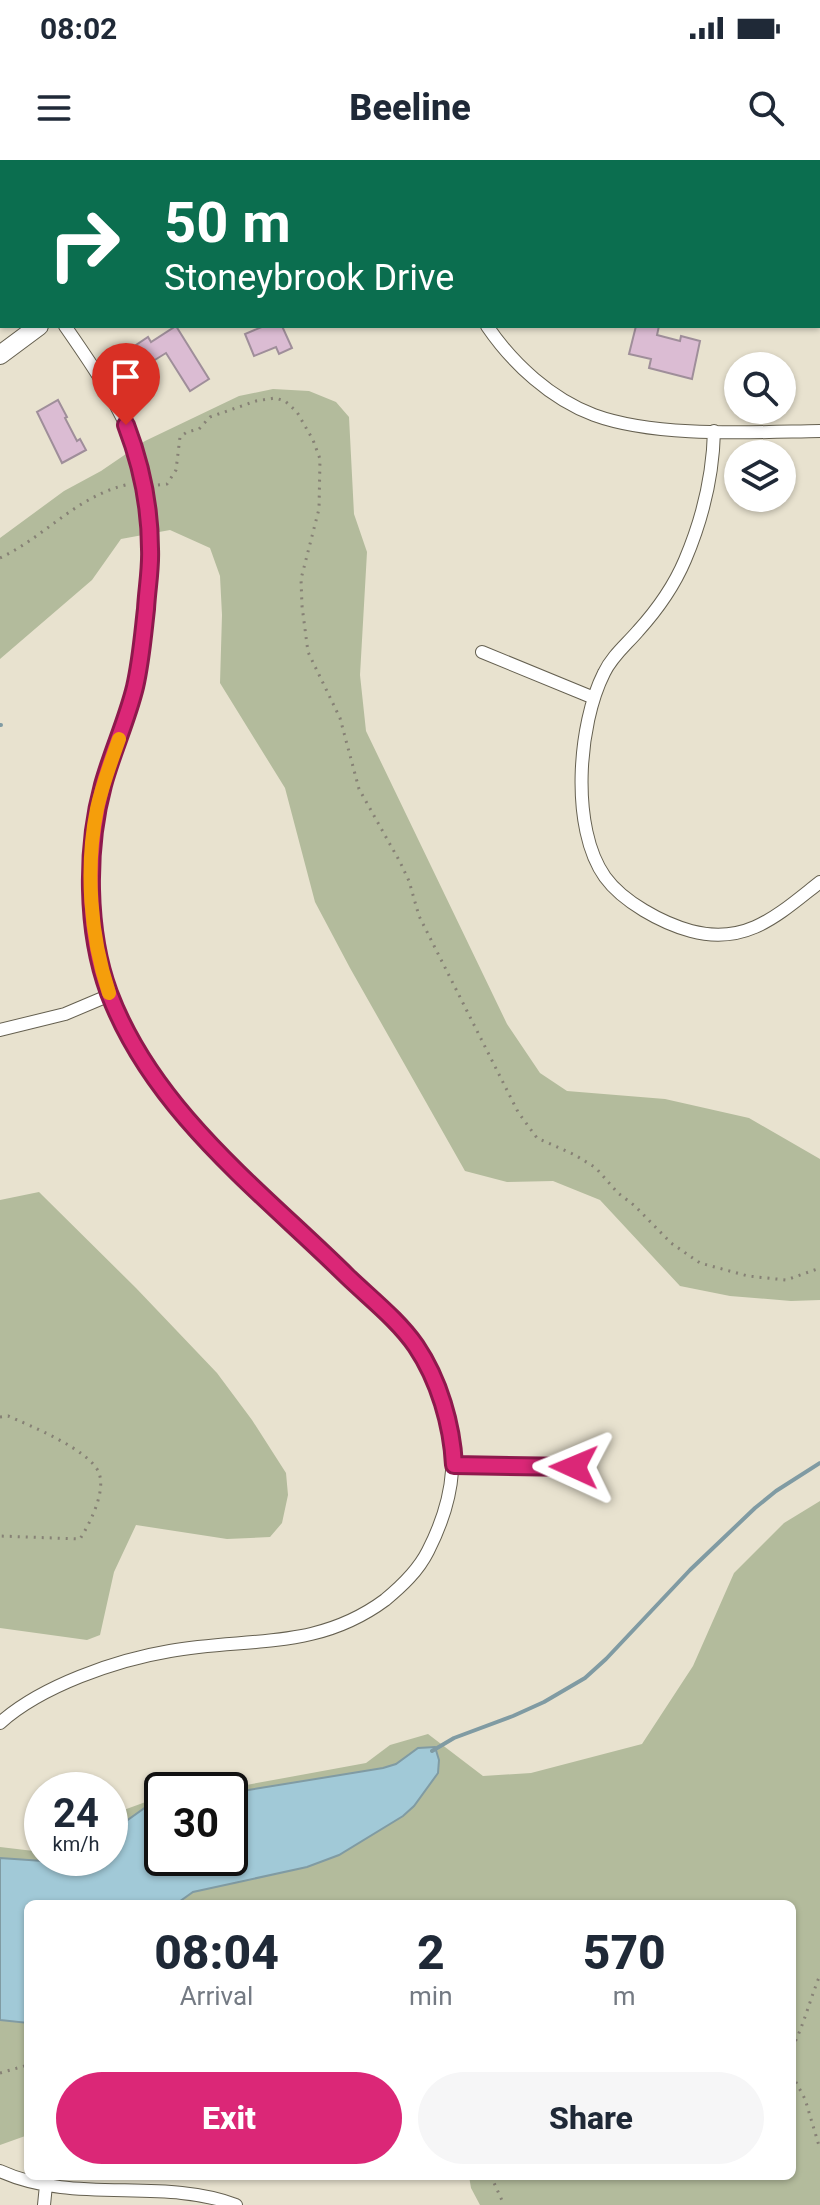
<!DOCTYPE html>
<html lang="en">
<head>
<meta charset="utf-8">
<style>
  :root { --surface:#fff; --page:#f6f6f7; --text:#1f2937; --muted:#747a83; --accent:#db2777 }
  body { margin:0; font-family:Roboto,sans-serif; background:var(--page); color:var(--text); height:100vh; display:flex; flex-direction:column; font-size:30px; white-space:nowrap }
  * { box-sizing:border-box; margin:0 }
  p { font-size:26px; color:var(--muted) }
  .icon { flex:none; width:44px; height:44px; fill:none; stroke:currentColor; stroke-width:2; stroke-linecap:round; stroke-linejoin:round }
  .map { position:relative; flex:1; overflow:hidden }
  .side { position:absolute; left:24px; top:1740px; width:772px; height:280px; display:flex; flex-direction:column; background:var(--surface); border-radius:12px; box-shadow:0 2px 6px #0004 }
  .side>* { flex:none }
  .hud { position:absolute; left:0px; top:0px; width:820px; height:168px; box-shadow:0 2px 6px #0004; background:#0b6e4f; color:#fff; overflow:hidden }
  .fabs { position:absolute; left:724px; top:192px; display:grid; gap:16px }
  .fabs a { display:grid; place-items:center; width:72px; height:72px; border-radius:50%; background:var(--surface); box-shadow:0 2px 6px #0004; font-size:40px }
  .speed { position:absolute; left:24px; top:1612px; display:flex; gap:16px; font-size:40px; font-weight:700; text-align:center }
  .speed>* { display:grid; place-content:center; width:104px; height:104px; border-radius:50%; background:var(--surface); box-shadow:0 2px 6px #0004; line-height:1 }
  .speed small { font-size:20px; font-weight:400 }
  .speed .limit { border:4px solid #111; border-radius:12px; background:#fff; color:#111 }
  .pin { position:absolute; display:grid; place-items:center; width:68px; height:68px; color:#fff; margin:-82px -34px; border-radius:50% 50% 50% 0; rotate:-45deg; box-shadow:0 0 8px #0007 }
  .pin .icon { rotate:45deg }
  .me { position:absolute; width:88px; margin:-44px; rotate:271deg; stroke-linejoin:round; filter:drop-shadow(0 0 6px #0008) }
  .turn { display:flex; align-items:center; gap:28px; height:168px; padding:0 32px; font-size:36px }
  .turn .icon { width:104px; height:104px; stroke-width:2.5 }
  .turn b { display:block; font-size:56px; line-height:68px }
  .eta { display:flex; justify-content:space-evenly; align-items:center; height:136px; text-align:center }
  .eta b { font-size:48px; font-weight:800; line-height:56px }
  .action { display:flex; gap:16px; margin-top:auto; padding:16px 32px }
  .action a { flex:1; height:92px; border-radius:48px; background:var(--accent); color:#fff; font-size:32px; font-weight:800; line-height:92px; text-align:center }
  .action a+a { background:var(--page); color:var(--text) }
  .status { display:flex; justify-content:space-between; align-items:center; height:56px; padding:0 40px; background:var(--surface); direction:ltr }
  .status svg { height:22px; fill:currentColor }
  header { display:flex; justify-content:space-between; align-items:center; height:104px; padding:0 32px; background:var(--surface); font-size:36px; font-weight:800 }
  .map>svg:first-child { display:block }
</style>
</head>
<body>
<div class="status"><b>08:02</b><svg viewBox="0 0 49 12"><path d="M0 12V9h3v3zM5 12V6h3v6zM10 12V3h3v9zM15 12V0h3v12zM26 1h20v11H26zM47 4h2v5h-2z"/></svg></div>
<header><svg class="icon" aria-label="menu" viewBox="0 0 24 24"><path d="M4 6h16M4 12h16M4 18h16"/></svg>Beeline<svg class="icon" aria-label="search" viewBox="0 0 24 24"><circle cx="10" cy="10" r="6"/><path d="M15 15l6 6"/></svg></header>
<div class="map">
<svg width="820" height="2045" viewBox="0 0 820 2045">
  <rect width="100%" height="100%" fill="#e8e2cf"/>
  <!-- green -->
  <path fill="#b3bb9c" d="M273,229L309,231L336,242L349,257L354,354L367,392L360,515L366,571L507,864L540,913L567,931L665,939L749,958L820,999V1140L791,1141L730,1136L680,1126L600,1040L553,1021L507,1022L465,1011L350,808L315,742L285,628L220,523L222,455L220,416L210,388L170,370L121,379L92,420L0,499V378L64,331L101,311L145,281L239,236Z
    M39,1032L136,1128L217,1213L252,1260L286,1313L288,1335L282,1363L270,1377L227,1379L136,1365L114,1412L100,1475L87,1480L0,1468V1040Z
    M820,1341V2045H480L471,2028L469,2016H792V1744H28V1975L0,1985V1687L42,1692V1698H110V1655L162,1636V1698H230V1630H219L366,1603L390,1585L428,1574L483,1616L531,1613L642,1584L693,1506L734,1413L784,1363Z"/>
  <!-- water -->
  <path fill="#a1c9d7" stroke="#809ba3" stroke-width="2" d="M435,1587L439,1600L438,1613L414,1646L403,1656L339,1695L307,1707L193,1732L176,1744H28V1863L0,1860V1698L43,1701L60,1698H110V1669H115L146,1647L162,1642V1698H230V1633L383,1608L396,1604L418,1588Z"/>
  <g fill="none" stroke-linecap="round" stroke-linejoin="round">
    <!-- stream -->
    <path stroke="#809ba3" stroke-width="4" d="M0,565H1
      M432,1591L454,1578L513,1556L544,1542L585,1518L606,1499L690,1410L755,1348L776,1331L820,1303"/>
  </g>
  <!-- building -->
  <path fill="#dbbcd3" stroke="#9f8e9a" stroke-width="2" d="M176,166L209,219L190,231L166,193L145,206L133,187L148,177L151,182Z
    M264,166H282L292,188L279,194L276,187L254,196L245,174Z
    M636,166H659L657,175L680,181L681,176L700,181L692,219L649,208L651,199L629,194Z
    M58,240L67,257L65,258L77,281L80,279L86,290L62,303L37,252Z"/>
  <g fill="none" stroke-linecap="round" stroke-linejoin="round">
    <!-- street casing -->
    <g stroke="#656050" stroke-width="14">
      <path id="street" d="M393,0L394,2
        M0,37L2,39
        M487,166C513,204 551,239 594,255C657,278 753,272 820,271
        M714,271C713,315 702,360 685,400C674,426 657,450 638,471C627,484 612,496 604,513C578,564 570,668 605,717C623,742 662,763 691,771C747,786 779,754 820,722
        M482,492L594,538
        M0,870L65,854L110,835
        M454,1305L574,1307
        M0,1563C41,1526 116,1500 170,1491C248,1477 316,1491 385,1440C402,1426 418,1411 428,1391C456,1336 461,1287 437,1230C431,1215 426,1201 417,1188C403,1167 383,1151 365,1134C323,1092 278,1053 236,1011C185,961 140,904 111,838C86,780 86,686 103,626C112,593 126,562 134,528C141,501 144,473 146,445C148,427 150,408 150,389C151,350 143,306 128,270C112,234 88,199 65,166
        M0,2011C74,2045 163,2017 236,2045
        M44,2045L46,2025"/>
    </g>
    <!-- secondary casing -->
    <g stroke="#656050" stroke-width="20">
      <path id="secondary" d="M256,2L258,0
        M0,195L39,166"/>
    </g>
    <!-- path -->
    <path stroke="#868175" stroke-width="3" stroke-dasharray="2 6" stroke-linecap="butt" d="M158,325L167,324L176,310L180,277L187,272L199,269L210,257L256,241L275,238L285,241L297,252L313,280L320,299L319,349L301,419L302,446L308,492L340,558L359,629L400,702L409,721L419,756L518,952L537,978L575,995L596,1008L618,1033L635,1046L671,1083L700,1103L748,1116L786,1120L820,1108
      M0,398C48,375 77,335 130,324
      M0,1257L8,1256C31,1266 90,1290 99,1313C106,1332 90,1363 80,1379L0,1376
      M792,1888C804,1865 810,1839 820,1815
      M0,1913L28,1905
      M792,1915L805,1939L820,1989
      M491,2016L504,2045"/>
    <!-- street -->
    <use href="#street" stroke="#fff" stroke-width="12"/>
    <!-- secondary -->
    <use href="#secondary" stroke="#fff" stroke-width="18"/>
  </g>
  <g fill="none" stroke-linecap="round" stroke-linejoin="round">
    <!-- route casing -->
    <g stroke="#8e194d" stroke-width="20">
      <path id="route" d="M126,265C141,304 150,347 150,389C151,409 147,429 146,449C143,475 141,501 135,527C127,560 112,592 103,625C86,688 86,771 109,833C154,952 261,1031 348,1117C371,1139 398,1160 416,1186C439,1220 452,1265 454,1305L574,1307"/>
    </g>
    <!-- route -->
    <use href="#route" stroke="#db2777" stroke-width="14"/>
    <!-- slow -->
    <path stroke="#f59e0b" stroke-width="14" d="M109,833C90,776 85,708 97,649C102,625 111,602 119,579"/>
  </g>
</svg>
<div class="fabs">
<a><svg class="icon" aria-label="search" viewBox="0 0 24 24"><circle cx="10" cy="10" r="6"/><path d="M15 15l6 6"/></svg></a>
<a><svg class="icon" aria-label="layers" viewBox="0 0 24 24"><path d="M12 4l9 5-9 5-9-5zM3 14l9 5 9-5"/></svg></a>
</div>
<div class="speed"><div>24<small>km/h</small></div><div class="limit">30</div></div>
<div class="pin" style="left:126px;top:265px;background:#d93025"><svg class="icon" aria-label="arrive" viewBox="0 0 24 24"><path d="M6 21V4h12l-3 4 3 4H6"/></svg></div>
<svg class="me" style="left:574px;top:1307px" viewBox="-20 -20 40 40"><path d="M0-17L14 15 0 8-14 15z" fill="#db2777" stroke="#fff" stroke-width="4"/></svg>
<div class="hud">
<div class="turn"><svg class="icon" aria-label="right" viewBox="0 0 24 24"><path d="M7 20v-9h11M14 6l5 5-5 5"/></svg><div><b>50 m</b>Stoneybrook Drive</div></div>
</div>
<section class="side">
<div class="eta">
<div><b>08:04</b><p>Arrival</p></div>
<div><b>2</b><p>min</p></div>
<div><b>570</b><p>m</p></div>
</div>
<div class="action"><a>Exit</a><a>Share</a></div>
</section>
</div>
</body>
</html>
